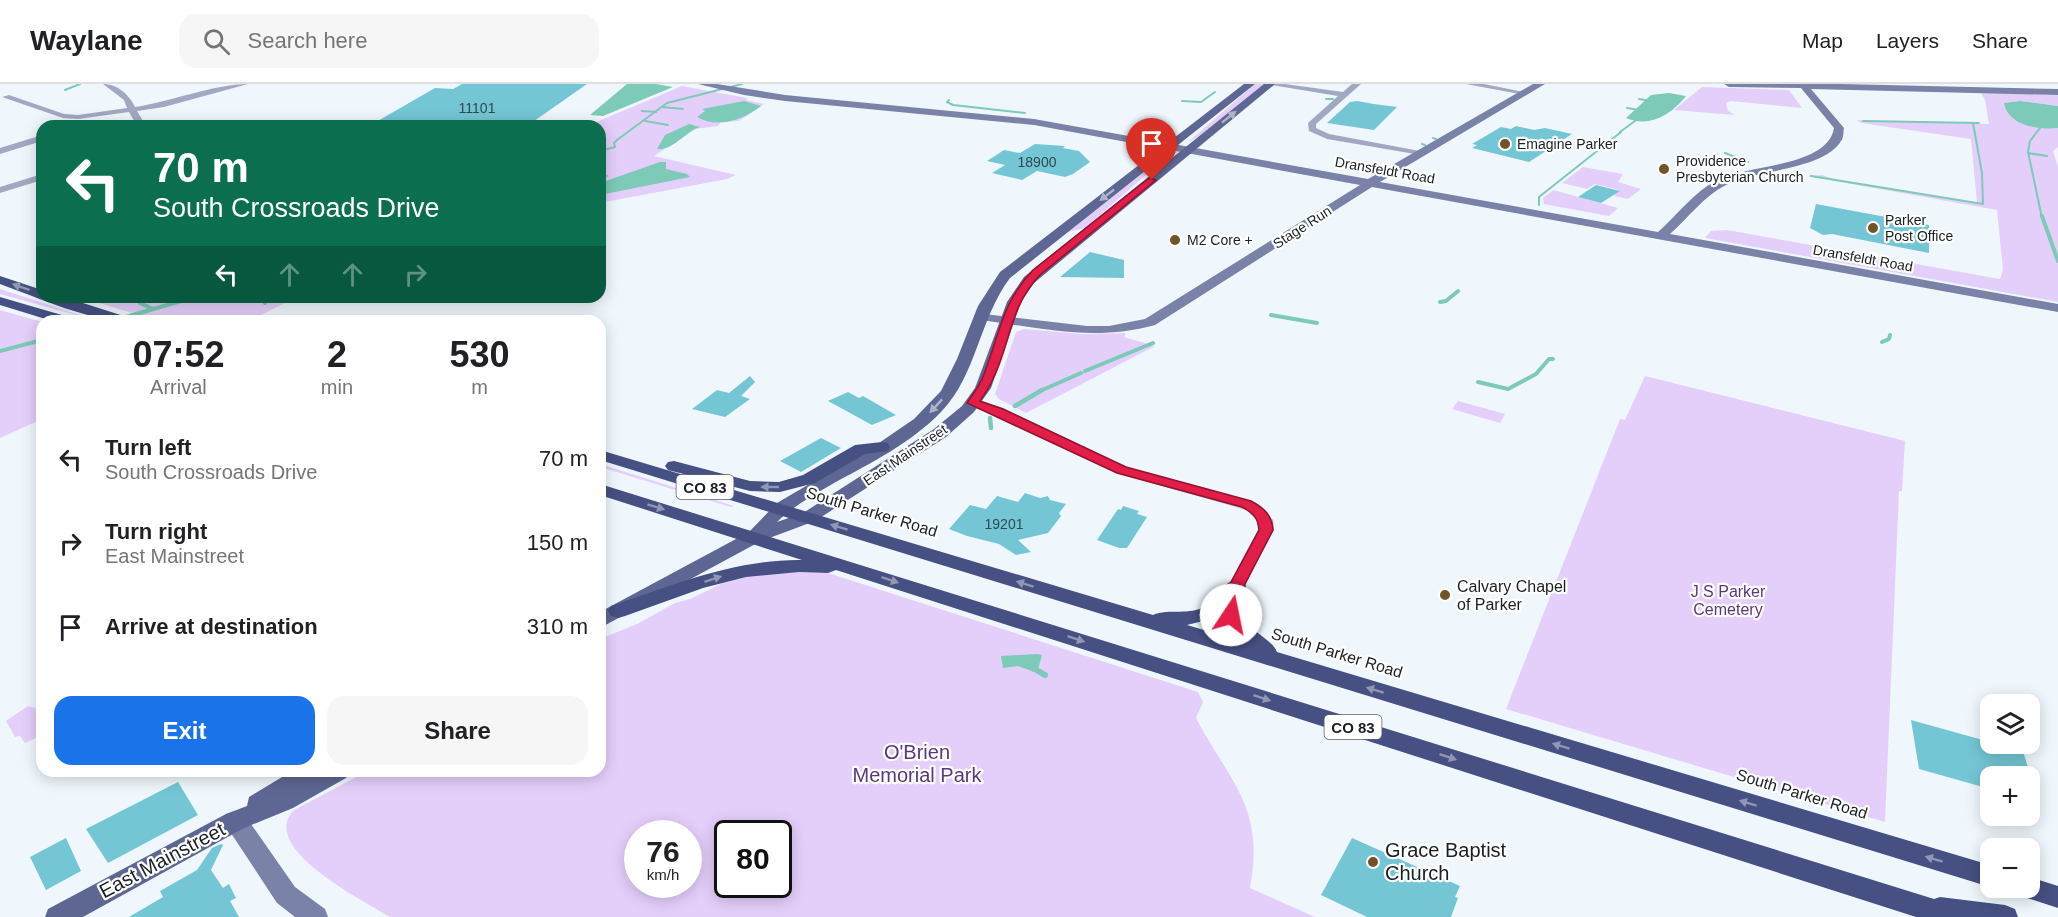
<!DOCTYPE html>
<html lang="en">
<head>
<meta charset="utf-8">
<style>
  :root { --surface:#fff; --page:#f6f6f6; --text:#202124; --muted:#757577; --line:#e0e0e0; --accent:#1a73e8 }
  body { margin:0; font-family:Arial,sans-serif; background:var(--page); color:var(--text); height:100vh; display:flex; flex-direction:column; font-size:22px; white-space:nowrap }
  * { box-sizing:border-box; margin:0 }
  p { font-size:20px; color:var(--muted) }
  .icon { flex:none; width:33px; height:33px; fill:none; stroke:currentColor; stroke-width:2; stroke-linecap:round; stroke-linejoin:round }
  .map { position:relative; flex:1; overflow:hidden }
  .sheet { position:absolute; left:36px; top:231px; width:570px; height:462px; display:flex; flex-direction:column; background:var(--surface); border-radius:18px; box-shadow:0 3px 15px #0003 }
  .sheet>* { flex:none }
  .guide { position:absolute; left:36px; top:36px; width:570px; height:183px; border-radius:18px; box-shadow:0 3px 15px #0003; background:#0b6e4f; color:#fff; overflow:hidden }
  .buttons { position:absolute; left:1980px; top:610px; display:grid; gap:12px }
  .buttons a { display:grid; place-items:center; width:60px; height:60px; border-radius:12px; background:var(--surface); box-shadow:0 3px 15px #0003; font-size:30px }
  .speed { position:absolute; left:624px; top:736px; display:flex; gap:12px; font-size:30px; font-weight:700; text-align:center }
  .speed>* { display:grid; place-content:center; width:78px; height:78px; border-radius:50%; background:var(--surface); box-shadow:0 3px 15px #0003; line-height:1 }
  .speed small { font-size:15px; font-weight:400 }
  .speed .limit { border:3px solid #111; border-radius:9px; background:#fff; color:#111 }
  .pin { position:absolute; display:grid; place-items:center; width:51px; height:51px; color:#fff; margin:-62px -26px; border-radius:50% 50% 50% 0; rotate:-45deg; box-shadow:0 0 6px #0007 }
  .pin .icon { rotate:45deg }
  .me { position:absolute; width:66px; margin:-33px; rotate:11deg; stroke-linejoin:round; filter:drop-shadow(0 0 4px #0008) }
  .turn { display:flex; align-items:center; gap:21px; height:126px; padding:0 18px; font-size:27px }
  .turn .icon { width:78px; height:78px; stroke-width:2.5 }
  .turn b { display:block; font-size:42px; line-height:51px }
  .lanes { display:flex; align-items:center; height:57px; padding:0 18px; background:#0003; justify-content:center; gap:30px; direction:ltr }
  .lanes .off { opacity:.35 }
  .eta { display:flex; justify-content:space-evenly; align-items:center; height:102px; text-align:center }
  .eta b { font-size:36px; font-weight:600; line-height:42px }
  .cta { display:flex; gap:12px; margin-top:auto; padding:12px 18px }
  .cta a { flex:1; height:69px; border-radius:18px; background:var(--accent); color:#fff; font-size:24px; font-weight:600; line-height:69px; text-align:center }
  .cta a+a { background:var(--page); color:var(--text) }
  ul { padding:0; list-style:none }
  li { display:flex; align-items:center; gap:18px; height:84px; padding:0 18px }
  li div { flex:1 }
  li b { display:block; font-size:22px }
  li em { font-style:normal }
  header { display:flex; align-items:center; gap:36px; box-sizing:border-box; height:84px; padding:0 30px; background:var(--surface); border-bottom:2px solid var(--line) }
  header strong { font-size:28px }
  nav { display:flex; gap:33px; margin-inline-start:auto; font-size:21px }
  .search { width:420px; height:54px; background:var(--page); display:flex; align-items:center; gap:15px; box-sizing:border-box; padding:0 21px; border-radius:18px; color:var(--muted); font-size:22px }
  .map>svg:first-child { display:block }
</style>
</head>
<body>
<header>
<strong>Waylane</strong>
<div class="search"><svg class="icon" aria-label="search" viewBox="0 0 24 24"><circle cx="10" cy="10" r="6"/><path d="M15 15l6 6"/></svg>Search here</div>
<nav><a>Map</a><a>Layers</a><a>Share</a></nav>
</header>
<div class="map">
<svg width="2058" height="833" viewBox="0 0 2058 833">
  <rect width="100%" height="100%" fill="#eff7fd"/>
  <!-- green -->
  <path fill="#e4cffb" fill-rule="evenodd" d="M1255,0H1265L1198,53L1188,58Z
    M682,2L747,14L746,16L764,20L739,37L721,38L718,42L695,45L654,72L736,91L727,95L600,119V42H587Z
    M1702,3L1789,6L1802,24L1730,17L1726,19L1728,27L1735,31L1674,26Z
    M1980,7L2058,9V22L2020,17L2004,19L2013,35L2040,44H2058V63L2053,67L2058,83V218L1705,154L1711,147L1727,146L2000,195L2003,186L1997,126L1807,92L1822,91L1833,95L1977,119L1971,55L1861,39L1857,36L1989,40L1985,16Z
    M1169,71L1085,144L1068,148L1162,74Z
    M1583,83L1623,90L1618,98L1641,105L1628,115L1614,112L1619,106L1595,100L1587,105L1562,99Z
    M1553,106L1618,124L1609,132L1544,120L1543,114Z
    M0,205L98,237L0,210Z
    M80,213H296L250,237H157Z
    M0,226L42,238V335L0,354Z
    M1024,245L1082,250L1126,249L1124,253L1155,262L1026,329L999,315L995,310L1016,248Z
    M1645,292L1905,357L1902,407H1899L1885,738L1506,625L1620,335L1625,336Z
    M1458,317L1505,330L1500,339L1452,325Z
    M600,380L734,422L731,423L600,383Z
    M769,487L828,489L1198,608L1203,618L1196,634C1231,700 1265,723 1250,804L1315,833H390C365,817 257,764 294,726L368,687H600V555L637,540L675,519L690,515L723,499ZM638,750H688V801H638ZM728,750H778V801H728Z
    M28,622L42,626V651L25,659L20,652L15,653L6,637Z"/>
  <!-- water -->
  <path fill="#7ccab7" d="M627,0H656L673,3L603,32L590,31Z
    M1669,9L1686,12C1671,31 1649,44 1626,34L1651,11Z
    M744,17L761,22C743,36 718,45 697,33L705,27L702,25Z
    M2020,17L2058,22V44C2039,46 2008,42 2004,19Z
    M689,40L700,43C686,47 673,67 657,65L665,51Z
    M660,78H666V85L687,90L690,93L600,111V99Z
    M1037,570L1042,571L1037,589L1018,582L1003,584L1001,572Z"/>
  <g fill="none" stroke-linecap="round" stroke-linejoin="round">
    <!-- stream-far3 -->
    <path stroke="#7ccab7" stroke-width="2" d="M65,6L80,0
      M1326,15H1333
      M1639,15L1651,17
      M949,16L947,18L953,21L1025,29
      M1182,17L1201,18L1215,8
      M662,23L683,25
      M1627,24L1639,26
      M642,27L656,28
      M645,37L668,41
      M1863,37L1979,39
      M2038,39L2040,44L2030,57L2028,68L2042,134
      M1620,48L1639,34
      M1433,54L1436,55
      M1422,60L1425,61
      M600,67L615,63L614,59L617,56L667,19L742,0
      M1725,69L1748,78
      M2028,69L2047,72
      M600,90L607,92
      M1811,92L1983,120L1982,89L1973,39
      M1539,121V113L1621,48"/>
    <!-- stream-far2 -->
    <path stroke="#7ccab7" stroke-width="4" d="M2042,132L2058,177
      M263,213L265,219
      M1440,218L1446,217L1458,207
      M140,219L153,225
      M1271,231L1317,239
      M112,237L195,213
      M1882,258L1889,255L1890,251
      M0,267L42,256
      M1085,287L1153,259
      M1478,298L1508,305L1536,290L1549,275H1553
      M1040,307L1081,289"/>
    <!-- stream-far1 -->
    <path stroke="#7ccab7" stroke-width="4.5" d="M1015,322L1042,306
      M990,334L991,344"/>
    <!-- stream -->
    <path stroke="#7ccab7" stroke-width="6" d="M1033,584L1045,591"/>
  </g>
  <!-- building -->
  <path fill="#74c6d4" d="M462,0H587L527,42H369L435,4L453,5Z
    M1357,17L1374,20L1397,23L1374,46L1327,39L1350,18Z
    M1516,42L1534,46L1545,44L1572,50L1529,78L1472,64L1477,61L1472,60L1501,43L1511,45Z
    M1035,60L1065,62L1063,64L1079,67L1090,78L1073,90L1065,93L1037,87L1022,96L992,89L1005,81L987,77L1004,66L1020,69Z
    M1596,101L1620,107L1601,119L1578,113Z
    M1816,120L1929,141V169L1832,150L1823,151L1810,144Z
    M1090,168L1124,176V194L1060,193Z
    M750,292L755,298L741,312L750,315L725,333L692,325L717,306L729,309Z
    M848,308L859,314L863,312L896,331L872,341L828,317Z
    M821,354L841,364L801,388L780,377Z
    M1025,409L1040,414L1048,412L1050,416L1066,420L1059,429L1061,432L1048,449L1018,456L1031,468L1016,471L999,460L967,452L949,445L970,421L986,425L997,412L1018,418Z
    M1123,422L1139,427L1137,430L1147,433L1127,464H1119L1097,456L1118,425L1121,426Z
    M1911,636L1990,658V660L2023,667L2031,693H1990V705L1919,685Z
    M178,698L198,731L108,779L86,745Z
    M66,754L81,787L46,806L30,773Z
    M1352,754L1460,802L1455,813L1458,814L1451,833H1367L1321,811Z
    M221,760L223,761L211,786L223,804L229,800L236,814L230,817L239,833H129L163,813L160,807L197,786L212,764Z"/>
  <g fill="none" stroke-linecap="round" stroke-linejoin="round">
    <!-- street -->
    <path fill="#a2a8c1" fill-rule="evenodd" d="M103,0C117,0 129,10 135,23C170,18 214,0 248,0L164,23L137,27L146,42H137L129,28L78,35L63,34L2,13L9,11L64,30L78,31L127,24L124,16Z
      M1266,0H1285L1343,8L1352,0H1361L1316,40V44L1329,50L1425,68L1421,71L1327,55L1309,47L1308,39L1338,12Z
      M1466,0H1484L1529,9L1525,11Z
      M42,51V57L0,70V64Z
      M42,90V96L0,109V103Z
      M973,315L1003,324L1126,383L1257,420L1273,436L1274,446L1242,506H1230L1228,502L1258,446L1257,437L1247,426L1116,389L993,330L968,322L966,319Z"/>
    <!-- secondary -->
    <path fill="#7a82a7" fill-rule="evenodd" d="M698,0H717L785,11L1034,35L1368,95L1533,0H1545L1380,98L1658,148C1677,131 1694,108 1717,96C1747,81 1828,83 1834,44L1801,4L1729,3L1724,0H1842L2058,5V11L1811,5L1844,44C1843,48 1844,54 1841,57C1824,86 1754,86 1726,101C1704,112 1688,134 1670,150L2058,220V228L1372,103L1155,241C1094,258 1042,244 981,236L974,232L976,229L1087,242H1109L1145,235L1360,101L1034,41L785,17L744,11Z
      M235,727L244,730L295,803L325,825L328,833H295L277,819L223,737L226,730Z"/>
    <!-- primary -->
    <path fill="#5e6793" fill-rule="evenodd" d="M1244,0H1255L1010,194C979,235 977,291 941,328C911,359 871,379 834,399C814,411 793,422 777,438L803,429L934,345L962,322L975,304L1007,218L1024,193L1264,0H1275L1034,199L1021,218L991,304L974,328L946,353L815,437L761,457L600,544V528L749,448L777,419L876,361L914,335L941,307L957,275L978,222L1000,188Z
      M292,687H350L346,694L293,724L244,744L83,833H45L48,825L226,730L247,722L249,713Z"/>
    <!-- highway -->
    <path fill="#465082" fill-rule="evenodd" d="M0,192L42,206V213H64L130,234L132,237C87,237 42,215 0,200Z
      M0,213L72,234L74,237H52L0,221Z
      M882,358L888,359L890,363L888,367L865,370L815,399L780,408L750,407L668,386L665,382L668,378L674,377L750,397L779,398L803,391L855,361Z
      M600,366L1153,531C1169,524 1190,532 1205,522C1220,513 1223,492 1243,497L1246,502L1241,531C1249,547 1272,555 1277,568L1990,781V803L600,376ZM1221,531L1238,556L1187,541L1219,533Z
      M600,400L1934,815L1940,813L2005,821L2015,825L2018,833H1916L836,486L828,489L799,488L746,493L703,504L625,532L618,534L611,532L608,527L611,522C673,501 735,475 802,476L600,411Z
      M2030,793L2058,802V824L2021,812L2017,804H2030Z"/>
  </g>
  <!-- one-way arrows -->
  <defs><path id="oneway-solid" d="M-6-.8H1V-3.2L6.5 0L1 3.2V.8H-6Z" transform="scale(1.5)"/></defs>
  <g fill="#aeb3c9">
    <use href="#oneway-solid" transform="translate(1229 33) rotate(-39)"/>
    <use href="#oneway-solid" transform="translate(1107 111) rotate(142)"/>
    <use href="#oneway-solid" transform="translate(936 322) rotate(133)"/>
  </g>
  <g fill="#9096b4">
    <use href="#oneway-solid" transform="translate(21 203) rotate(-161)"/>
    <use href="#oneway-solid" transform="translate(770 403) rotate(-180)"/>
    <use href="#oneway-solid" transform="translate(656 423) rotate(17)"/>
    <use href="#oneway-solid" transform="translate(839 443) rotate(-163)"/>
    <use href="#oneway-solid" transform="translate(713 495) rotate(-18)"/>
    <use href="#oneway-solid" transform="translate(890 496) rotate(18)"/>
    <use href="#oneway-solid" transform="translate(1025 500) rotate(-163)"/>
    <use href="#oneway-solid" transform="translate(1076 555) rotate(18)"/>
    <use href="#oneway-solid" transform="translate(1375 606) rotate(-163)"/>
    <use href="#oneway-solid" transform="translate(1262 614) rotate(18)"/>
    <use href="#oneway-solid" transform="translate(1561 662) rotate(-163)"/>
    <use href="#oneway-solid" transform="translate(1448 673) rotate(18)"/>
    <use href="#oneway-solid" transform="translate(1748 719) rotate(-163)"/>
    <use href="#oneway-solid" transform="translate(1934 775) rotate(-163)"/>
  </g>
  <!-- route -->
  <path fill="#e11d48" stroke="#92132f" stroke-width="1.5" d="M1149,94L1156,96L1040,191C1009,223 1011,260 992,297C989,304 984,311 980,317L1003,325L1126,383L1251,417C1264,424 1272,431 1273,446L1244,502L1238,531L1231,536L1223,531L1229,502L1259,446C1258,433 1253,429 1242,423L1117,389L967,319C972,311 978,304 982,295C999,255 1000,220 1033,186Z"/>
  <!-- markers -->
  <g fill="#705427" stroke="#fff" stroke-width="2">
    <circle cx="1505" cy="60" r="6"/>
    <circle cx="1664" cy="85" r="6"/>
    <circle cx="1873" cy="144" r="6"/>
    <circle cx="1175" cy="156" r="6"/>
    <circle cx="1445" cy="511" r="6"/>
    <circle cx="1373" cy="778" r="6"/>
  </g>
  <g text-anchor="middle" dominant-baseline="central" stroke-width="4.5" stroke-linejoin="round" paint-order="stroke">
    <!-- number labels -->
    <g font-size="14" fill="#30494e">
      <text x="477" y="24">11101</text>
      <text x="1037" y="78">18900</text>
      <text x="1004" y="440">19201</text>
    </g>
    <!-- far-poi labels -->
    <g font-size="14" fill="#1a1f22" stroke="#fff" text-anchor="start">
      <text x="1517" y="60">Emagine Parker</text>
      <text x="1676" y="77">Providence<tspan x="1676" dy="16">Presbyterian Church</tspan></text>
      <text x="1885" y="136">Parker<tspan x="1885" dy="16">Post Office</tspan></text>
      <text x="1187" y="156">M2 Core +</text>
    </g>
    <!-- far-street labels -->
    <g font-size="14" fill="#1a1f22" stroke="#fff">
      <text transform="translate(1385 86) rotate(10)">Dransfeldt Road</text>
      <text transform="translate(1302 143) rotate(-33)">Stage Run</text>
      <text transform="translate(1863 174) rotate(10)">Dransfeldt Road</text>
      <text transform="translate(905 371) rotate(-34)">East Mainstreet</text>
    </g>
    <!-- shield labels -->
    <g fill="#fff" stroke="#5f6264" stroke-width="1.5">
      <rect x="676.5" y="391" width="57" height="24" rx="4.5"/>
      <rect x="1324.5" y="631" width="57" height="24" rx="4.5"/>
    </g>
    <g font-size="15" font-weight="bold" fill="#1a1f22">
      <text x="705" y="403">CO 83</text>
      <text x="1353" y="643">CO 83</text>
    </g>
    <!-- street labels -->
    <g font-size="16" fill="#1a1f22" stroke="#fff">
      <text transform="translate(872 428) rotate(17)">South Parker Road</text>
      <text transform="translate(1337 569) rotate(17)">South Parker Road</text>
      <text transform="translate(1802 710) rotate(17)">South Parker Road</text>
    </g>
    <!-- poi labels -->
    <g font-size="16" fill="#1a1f22" stroke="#fff" text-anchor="start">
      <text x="1457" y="502">Calvary Chapel<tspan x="1457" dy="18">of Parker</tspan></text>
    </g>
    <!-- park labels -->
    <g font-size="16" fill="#5a377a" stroke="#fff">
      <text x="1728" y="507">J S Parker<tspan x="1728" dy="18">Cemetery</tspan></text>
    </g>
    <!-- near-park labels -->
    <g font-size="20" fill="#5a377a" stroke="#fff">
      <text x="917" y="668">O'Brien<tspan x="917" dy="23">Memorial Park</tspan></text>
    </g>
    <!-- near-poi labels -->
    <g font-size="20" fill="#1a1f22" stroke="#fff" text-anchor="start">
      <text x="1385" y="766">Grace Baptist<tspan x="1385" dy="23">Church</tspan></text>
    </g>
    <!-- near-street labels -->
    <g font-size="20" fill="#1a1f22" stroke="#fff">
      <text transform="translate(162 776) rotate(-28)">East Mainstreet</text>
    </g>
  </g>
</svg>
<div class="buttons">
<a><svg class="icon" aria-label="layers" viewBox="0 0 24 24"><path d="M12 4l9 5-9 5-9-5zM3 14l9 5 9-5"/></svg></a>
<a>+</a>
<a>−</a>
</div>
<div class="speed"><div>76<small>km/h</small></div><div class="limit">80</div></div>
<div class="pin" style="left:1152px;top:96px;background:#d93025"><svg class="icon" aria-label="arrive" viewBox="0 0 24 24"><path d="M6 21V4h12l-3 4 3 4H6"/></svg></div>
<svg class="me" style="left:1231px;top:531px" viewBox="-20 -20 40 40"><circle r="19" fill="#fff"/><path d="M0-13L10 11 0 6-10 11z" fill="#e11d48"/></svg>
<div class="guide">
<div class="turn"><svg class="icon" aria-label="left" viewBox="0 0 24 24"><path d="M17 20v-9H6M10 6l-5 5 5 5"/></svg><div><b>70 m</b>South Crossroads Drive</div></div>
<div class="lanes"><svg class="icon" aria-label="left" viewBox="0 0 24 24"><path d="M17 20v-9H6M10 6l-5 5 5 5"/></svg><svg class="icon off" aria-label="ahead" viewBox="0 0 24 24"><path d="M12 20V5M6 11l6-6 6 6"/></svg><svg class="icon off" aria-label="ahead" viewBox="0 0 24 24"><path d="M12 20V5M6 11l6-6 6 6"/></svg><svg class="icon off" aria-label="right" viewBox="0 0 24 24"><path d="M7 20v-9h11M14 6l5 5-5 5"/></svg></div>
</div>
<section class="sheet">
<div class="eta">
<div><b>07:52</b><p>Arrival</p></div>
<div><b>2</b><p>min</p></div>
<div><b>530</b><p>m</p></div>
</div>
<ul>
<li><svg class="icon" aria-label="left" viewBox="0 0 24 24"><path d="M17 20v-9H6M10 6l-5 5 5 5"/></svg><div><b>Turn left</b><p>South Crossroads Drive</p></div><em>70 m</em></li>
<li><svg class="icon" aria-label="right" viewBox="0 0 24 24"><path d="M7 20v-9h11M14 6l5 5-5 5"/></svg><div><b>Turn right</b><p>East Mainstreet</p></div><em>150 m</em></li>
<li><svg class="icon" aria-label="arrive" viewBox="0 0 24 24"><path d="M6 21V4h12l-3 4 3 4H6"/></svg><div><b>Arrive at destination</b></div><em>310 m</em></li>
</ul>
<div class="cta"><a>Exit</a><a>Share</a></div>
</section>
</div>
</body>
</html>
